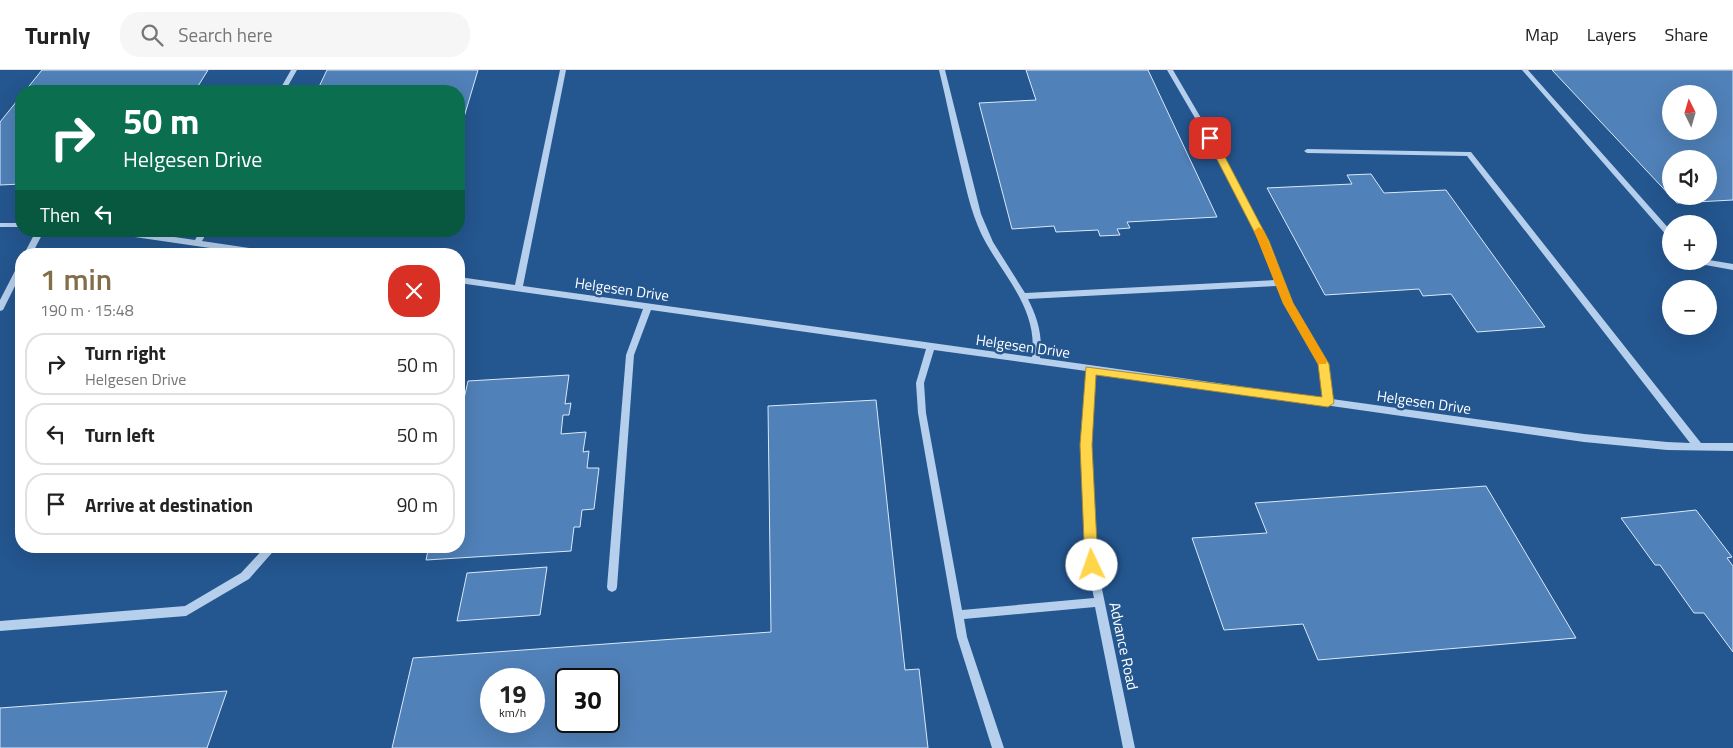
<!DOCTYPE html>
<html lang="en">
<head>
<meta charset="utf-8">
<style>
  :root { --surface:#fff; --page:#f6f6f6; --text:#222; --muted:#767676; --line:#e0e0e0; --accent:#816f49 }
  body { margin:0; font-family:"Titillium Web",sans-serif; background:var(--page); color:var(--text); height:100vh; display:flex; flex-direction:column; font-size:19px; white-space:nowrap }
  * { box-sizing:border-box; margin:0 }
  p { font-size:16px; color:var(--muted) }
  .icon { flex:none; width:28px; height:28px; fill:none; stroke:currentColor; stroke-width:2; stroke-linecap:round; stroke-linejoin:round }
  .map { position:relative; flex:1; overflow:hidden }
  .panel { position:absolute; left:15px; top:178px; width:450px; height:305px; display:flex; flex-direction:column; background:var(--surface); border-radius:20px; box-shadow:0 5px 20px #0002 }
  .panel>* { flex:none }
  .guide { position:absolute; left:15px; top:15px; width:450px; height:152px; border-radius:20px; box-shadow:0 5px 20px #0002; background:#0b6e4f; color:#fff; overflow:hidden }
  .needle { width:32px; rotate:355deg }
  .buttons { position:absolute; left:1662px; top:15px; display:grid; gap:10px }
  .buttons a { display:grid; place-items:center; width:55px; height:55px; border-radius:50%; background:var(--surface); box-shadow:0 5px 20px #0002; font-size:25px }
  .speed { position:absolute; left:480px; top:598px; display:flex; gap:10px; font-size:25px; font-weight:700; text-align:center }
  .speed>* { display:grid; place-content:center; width:65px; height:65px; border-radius:50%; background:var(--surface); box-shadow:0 5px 20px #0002; line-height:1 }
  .speed small { font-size:12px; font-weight:400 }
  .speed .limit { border:2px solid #111; border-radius:8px; background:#fff; color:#111 }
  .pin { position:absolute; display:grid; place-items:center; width:42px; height:42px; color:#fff; margin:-21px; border-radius:10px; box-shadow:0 2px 8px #0006 }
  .me { position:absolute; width:55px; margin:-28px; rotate:357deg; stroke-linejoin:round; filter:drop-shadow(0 0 4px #0008) }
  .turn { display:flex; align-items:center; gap:18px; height:105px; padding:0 25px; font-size:22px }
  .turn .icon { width:65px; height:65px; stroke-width:2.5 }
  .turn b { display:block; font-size:35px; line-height:42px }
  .then { display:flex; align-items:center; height:48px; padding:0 25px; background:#0003; gap:10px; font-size:19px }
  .round { display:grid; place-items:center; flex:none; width:52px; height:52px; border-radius:20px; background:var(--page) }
  .overview { display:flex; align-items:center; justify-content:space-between; height:85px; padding:0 25px }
  h1 { font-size:30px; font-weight:600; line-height:38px; color:var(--accent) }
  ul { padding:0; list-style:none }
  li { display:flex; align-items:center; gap:15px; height:62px; margin:0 10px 8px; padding:0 15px; border:2px solid var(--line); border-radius:20px }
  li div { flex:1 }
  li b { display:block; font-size:19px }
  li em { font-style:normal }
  header { display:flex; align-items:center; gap:30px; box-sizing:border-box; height:70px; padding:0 25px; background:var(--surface); border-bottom:1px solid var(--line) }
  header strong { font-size:24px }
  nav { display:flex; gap:28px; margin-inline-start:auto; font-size:18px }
  .search { width:350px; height:45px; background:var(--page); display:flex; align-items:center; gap:12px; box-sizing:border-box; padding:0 18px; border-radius:20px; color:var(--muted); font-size:19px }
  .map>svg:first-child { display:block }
</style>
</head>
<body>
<header>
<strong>Turnly</strong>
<div class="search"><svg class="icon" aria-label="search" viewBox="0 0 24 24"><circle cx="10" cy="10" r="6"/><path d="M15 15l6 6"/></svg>Search here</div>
<nav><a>Map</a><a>Layers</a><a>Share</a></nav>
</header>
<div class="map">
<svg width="1733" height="678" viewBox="0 0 1733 678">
  <rect width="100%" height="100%" fill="#24568f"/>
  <!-- building -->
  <path fill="#5081b8" stroke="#dae9f9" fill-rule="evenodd" d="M42,0H208L195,21H25Z
    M327,0H478L459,64V21H317Z
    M1026,0H1148L1217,147L1127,152L1130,158L1117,159L1120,165L1100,166L1098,160L1056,162L1054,156L1012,159L979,33L1036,30Z
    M1552,0H1733V130L1677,133ZM1671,24H1709V61H1671ZM1671,89H1709V126H1671Z
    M21,26V114L0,115V52Z
    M1371,104L1384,123L1446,120L1545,257L1477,262L1451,224L1423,226L1419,219L1325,225L1267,118L1352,114L1347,105Z
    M569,305L565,334L571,333L569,345H563L561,364L586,362L583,382L589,381L587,398H599L594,439L582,440L580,457H574L571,481L426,490L429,476H459V351L468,311Z
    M876,330L905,600L919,599L928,678H392L413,588L771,562L768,336ZM491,609H534V651H491ZM566,609H609V651H566Z
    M1486,416L1576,568L1318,590L1303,554L1224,560L1192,468L1267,463L1255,433Z
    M1696,440L1732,487L1727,488L1733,496V582L1704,543H1694L1660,495H1655L1621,448Z
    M547,497L540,545L457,551L467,503Z
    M227,621L207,678H0V638Z"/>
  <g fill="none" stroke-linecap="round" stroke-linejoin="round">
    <!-- minor -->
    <path fill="#b5cfec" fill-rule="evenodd" d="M291,0H297L285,21H279Z
      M560,0H566L523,216L1032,287C1038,241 1007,210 986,173C973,150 967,123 961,97C953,65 947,32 939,0H945L981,144L993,172L1025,223L1275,210L1260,171L1216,84L1167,0H1173L1222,84L1268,171L1292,233L1328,294L1332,329L1584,364L1667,372L1690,373L1467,86L1307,83L1304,81L1307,79L1469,82H1471L1701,373H1733V381L1667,380L1584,372L1094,302L1091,375L1097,495L1135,678H1123L1095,537L964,549L967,567L1004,678H992L957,567L918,343L916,313L926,279L651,240L634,285L617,517L616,520L612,522L608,520L607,517L626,285L643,239L459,213V207L515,215ZM1277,216L1284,233L1320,294L1323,328L1040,288C1043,266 1038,249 1028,229ZM934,280L1086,301L1081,375L1087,495L1094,528L962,540L926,343L924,313Z
      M1522,0H1528L1671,161V167H1668Z
      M0,153H21V157H0Z
      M36,161H44L32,184H24Z
      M110,161H133L195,170L200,161H208L202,171L270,181L274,184H251L114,164Z
      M1709,190L1733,194V200L1700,194L1696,191H1709Z
      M21,194V204L3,240L0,241V230L17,197Z
      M266,476H278L249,509L186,546L0,561V551L185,536L241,503Z"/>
  </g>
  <!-- route -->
  <path fill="#ffd54a" stroke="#a68a30" d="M1210,66L1215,68L1269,171L1293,233L1329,294L1334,333L1328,337L1096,305L1092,375L1098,495L1096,499L1092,500L1087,499L1085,495L1080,375L1086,297L1322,327L1318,294L1283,233L1259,171L1206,68Z"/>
  <!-- slow -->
  <path fill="#f59e0b" d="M1259,157L1264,161L1293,233L1327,291L1326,294H1318L1283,233L1254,161Z"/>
  <g text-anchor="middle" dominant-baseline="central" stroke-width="5" stroke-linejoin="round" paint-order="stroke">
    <!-- street labels -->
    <g font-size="15" fill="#fff" stroke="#24568f">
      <text transform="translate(622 219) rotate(8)">Helgesen Drive</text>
      <text transform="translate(1023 276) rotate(8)">Helgesen Drive</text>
      <text transform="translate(1424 332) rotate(8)">Helgesen Drive</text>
      <text transform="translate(1124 576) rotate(78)">Advance Road</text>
    </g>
  </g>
</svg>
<div class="buttons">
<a><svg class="needle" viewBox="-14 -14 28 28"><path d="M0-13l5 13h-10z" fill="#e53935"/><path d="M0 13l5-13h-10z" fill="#767676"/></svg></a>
<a><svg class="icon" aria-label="sound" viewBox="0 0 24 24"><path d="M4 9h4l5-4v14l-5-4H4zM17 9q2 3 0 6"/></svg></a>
<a>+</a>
<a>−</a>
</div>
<div class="speed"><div>19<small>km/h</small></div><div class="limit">30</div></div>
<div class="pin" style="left:1210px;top:68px;background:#d93025"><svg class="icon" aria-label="arrive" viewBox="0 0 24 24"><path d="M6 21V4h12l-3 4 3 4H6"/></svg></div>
<svg class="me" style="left:1092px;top:495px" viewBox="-20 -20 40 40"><circle r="19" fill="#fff"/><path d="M0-13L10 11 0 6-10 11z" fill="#ffd54a"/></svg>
<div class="guide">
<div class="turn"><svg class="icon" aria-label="right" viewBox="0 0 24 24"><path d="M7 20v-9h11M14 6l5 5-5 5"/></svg><div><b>50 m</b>Helgesen Drive</div></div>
<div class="then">Then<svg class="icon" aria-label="left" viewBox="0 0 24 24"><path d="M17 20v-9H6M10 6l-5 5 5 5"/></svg></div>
</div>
<section class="panel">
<div class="overview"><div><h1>1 min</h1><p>190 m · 15:48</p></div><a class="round" style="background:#d93025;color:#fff"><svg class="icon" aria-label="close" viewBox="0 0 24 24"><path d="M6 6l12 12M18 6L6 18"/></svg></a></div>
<ul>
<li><svg class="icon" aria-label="right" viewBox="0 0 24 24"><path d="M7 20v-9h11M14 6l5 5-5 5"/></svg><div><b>Turn right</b><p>Helgesen Drive</p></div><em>50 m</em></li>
<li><svg class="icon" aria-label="left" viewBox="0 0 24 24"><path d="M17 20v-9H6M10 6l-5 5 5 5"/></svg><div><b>Turn left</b></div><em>50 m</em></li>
<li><svg class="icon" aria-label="arrive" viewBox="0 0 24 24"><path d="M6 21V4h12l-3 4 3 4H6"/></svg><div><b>Arrive at destination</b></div><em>90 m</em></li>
</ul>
</section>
</div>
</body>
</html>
